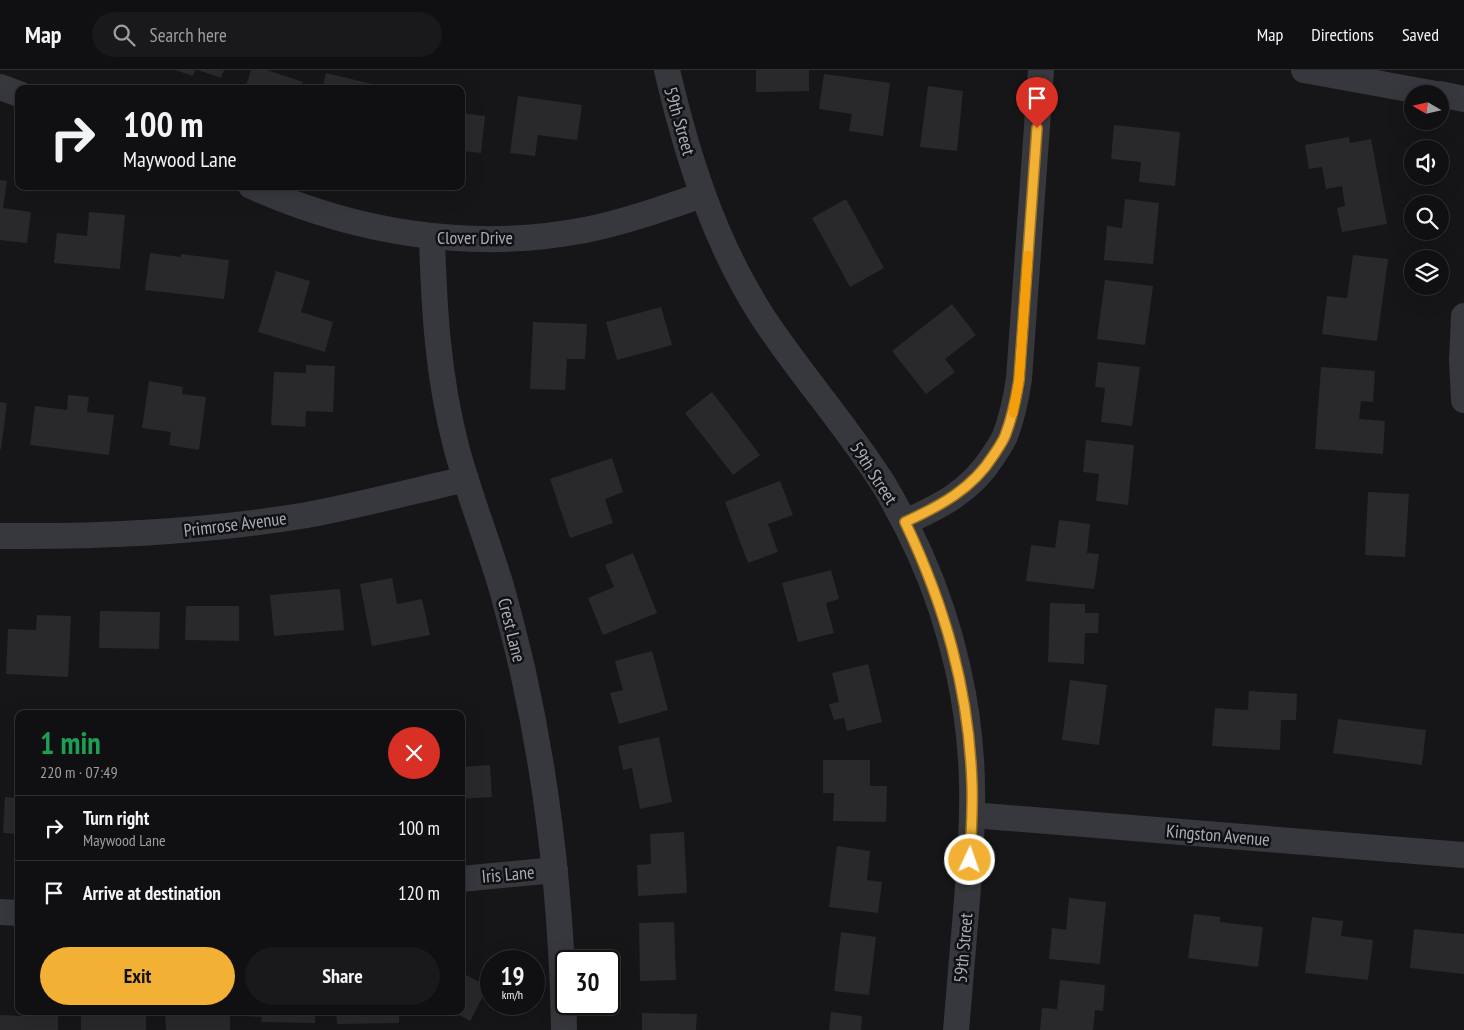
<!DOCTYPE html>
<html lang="en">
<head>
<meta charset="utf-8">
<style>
  :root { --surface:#101012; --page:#19191b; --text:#f1f3f6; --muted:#9c9d9f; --line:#303032; --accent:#f2b134 }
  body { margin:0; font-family:"PT Sans Narrow",sans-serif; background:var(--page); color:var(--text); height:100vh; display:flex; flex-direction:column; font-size:19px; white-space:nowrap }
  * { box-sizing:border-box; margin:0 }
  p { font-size:16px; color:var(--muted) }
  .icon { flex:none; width:28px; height:28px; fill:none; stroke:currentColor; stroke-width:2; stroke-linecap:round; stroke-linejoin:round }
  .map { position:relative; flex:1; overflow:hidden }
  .panel { position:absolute; left:15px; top:640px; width:450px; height:305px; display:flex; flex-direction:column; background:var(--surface); border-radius:10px; box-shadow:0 5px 20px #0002,0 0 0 1px var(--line) }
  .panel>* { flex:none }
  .hud { position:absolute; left:15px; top:15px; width:450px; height:105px; border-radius:10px; box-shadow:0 5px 20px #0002,0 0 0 1px var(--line); background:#101012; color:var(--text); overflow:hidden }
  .needle { width:32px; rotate:279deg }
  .buttons { position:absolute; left:1404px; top:15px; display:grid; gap:10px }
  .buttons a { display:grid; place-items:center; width:45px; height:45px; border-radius:50%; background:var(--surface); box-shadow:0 5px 20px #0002,0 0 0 1px var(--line); font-size:25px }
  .speed { position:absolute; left:480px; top:880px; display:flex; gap:10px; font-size:25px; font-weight:700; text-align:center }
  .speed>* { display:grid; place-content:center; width:65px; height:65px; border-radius:50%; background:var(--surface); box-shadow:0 5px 20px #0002,0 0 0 1px var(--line); line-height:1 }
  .speed small { font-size:12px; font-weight:400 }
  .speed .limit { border:2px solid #111; border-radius:8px; background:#fff; color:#111 }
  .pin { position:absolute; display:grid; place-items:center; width:42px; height:42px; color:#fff; margin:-51px -21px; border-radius:50% 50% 50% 0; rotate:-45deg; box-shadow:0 0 5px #0007 }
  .pin .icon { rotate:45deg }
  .me { position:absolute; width:55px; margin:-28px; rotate:3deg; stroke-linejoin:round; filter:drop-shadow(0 0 4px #0008) }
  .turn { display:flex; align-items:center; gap:18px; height:105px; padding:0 25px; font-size:22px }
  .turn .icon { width:65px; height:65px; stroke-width:2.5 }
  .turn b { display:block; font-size:35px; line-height:42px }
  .round { display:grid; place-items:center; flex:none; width:52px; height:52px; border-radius:26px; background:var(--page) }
  .head { display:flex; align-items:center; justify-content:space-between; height:85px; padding:0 25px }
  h1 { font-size:30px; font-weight:800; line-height:38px; color:#1e9e55 }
  .action { display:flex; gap:10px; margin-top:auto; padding:10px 25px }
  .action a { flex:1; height:58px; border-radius:30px; background:var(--accent); color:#111; font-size:20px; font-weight:800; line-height:58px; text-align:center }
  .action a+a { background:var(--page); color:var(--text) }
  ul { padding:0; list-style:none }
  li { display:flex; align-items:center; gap:15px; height:65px; padding:0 25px; border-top:1px solid var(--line) }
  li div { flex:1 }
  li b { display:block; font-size:19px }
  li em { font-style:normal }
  header { display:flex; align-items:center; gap:30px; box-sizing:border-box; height:70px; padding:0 25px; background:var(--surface); border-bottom:1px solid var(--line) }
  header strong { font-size:24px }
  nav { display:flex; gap:28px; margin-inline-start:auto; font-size:18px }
  .search { width:350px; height:45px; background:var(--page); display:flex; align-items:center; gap:12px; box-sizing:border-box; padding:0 18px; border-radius:28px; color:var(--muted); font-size:19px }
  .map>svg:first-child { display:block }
</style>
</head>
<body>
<header>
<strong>Map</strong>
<div class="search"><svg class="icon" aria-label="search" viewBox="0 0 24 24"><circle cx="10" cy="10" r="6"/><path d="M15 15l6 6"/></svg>Search here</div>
<nav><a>Map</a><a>Directions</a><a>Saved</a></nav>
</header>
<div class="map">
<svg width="1464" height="960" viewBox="0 0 1464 960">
  <rect width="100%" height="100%" fill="#161618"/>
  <!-- building -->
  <path fill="#29292c" d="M175,0H195L193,6Z
    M198,0H224L221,8Z
    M251,0H267L303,12L300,19H245Z
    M756,0H809V21L756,22Z
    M326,3L389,18V19H322Z
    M824,4L890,13L883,66L849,61L852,44L819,39Z
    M928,16L963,21L957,81L920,77Z
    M518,26L582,35L577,70L538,65L535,86L510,83Z
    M461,43L485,46L481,83L461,81Z
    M1114,55L1180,62L1175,116L1139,112L1141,92L1111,89Z
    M1349,67L1350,73L1371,69L1387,154L1342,162L1337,138L1345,136L1342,116L1326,119L1322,97L1309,99L1305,75Z
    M0,110L7,111L3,138L31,142L27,173L0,170Z
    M846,129L884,198L850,217L812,148Z
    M1125,129L1159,133L1153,194L1104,190L1107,156L1122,158Z
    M89,142L125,145L120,199L54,193L57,163L87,166Z
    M150,183L181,187V184L229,190L224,229L145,220Z
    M1353,185L1388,189L1377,271L1322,264L1327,226L1347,228Z
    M276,201L310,211L301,242L333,252L325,282L258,262Z
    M1105,210L1153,216L1145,275L1097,269Z
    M952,234L976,265L945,289L955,302L926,324L892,281Z
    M661,237L672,275L617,290L606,252Z
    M533,252L587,254L585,289H567L565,320L530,319Z
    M1098,292L1140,297L1132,356L1101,352L1105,318L1095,317Z
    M306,295L335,296L333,342L306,341L305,357L271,355L274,302L306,303Z
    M1321,297L1375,301L1373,332L1361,331L1359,349L1385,351L1383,384L1315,379Z
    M149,311L183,317L182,324L206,327L199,380L169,375L171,362L142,358Z
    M712,322L760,385L733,405L685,343Z
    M68,325L89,327L87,342L114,345L109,385L30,375L35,336L67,340Z
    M0,332L7,333L1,379H0Z
    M1086,370L1134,375L1128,435L1096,431L1099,404L1083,402Z
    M612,388L623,422L605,429L613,453L570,468L550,409Z
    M780,411L793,445L768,454L778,482L748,493L725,432Z
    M1368,422L1409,424L1405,487L1365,485Z
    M1059,450L1090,454L1087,483L1099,484L1094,519L1026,511L1031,475L1055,478Z
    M633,483L657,543L603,565L588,528L614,517L605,495Z
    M831,500L839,529L826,533L834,563L798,572L782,513Z
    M392,508L397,534L422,529L430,565L372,576L360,514Z
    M340,519L344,560L274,566L270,525Z
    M1050,533L1085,534V543H1099L1098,563H1085L1084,594L1048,592Z
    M186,536H239V571L185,570Z
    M100,541L160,542L159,579L99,578Z
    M37,545L71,546L68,607L6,604L8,559L36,560Z
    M652,581L668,640L619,654L610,623L623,620L615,591Z
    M868,594L882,652L847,661L844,648L834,650L829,634L839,632L832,603Z
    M1070,610L1107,615L1099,675L1062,670Z
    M1249,621L1297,624L1296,650H1281L1280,680L1212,676L1215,638L1248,640Z
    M1338,649L1426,660L1422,695L1333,683Z
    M659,667L672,732L640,739L632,698L623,700L618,676Z
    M823,690H870V716H887L886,752L833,751L834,723H823Z
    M490,695L492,727L461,729V697Z
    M5,727L19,728V764L3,763Z
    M684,762L687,823L638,826L637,795L651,794L650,764Z
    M837,776L870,781L867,810L882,812L878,843L829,837Z
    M1069,828L1106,832L1100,894L1049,889L1052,858L1066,860Z
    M1194,844L1220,847V852L1263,857L1258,897L1188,888Z
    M1312,847L1343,851L1341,866L1373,870L1368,910L1305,903Z
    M674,852L676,910L640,911L639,853Z
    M1414,859L1464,864V904L1410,898Z
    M841,862L876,867L869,925L834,921Z
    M461,902L488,917L470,951L452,941H461Z
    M1060,910L1105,915L1103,941L1095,940L1093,960H1040L1042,938L1057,939Z
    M23,941H58V960H0V945L23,946Z
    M81,941H146V960H81Z
    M165,941H230V960H166Z
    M246,941H315V953L261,952L262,947L246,946Z
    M336,941H399V953L337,954Z
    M831,942L862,946L861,960H829Z
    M642,943L697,944L696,960H642Z"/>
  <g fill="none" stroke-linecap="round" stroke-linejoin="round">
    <!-- minor -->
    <path stroke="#37383d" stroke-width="26" d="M667,0C687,86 714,171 762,246C800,304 847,356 884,415C897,437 909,460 920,484C952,556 971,637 972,716C973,754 970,792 967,830C963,874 960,917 956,960
      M1304,0L1436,24
      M0,17L19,24
      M1440,24L1464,29
      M251,116C356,163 472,182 585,160C625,152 664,138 702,125
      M432,167C434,239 438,307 456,376C469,426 489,474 503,523C510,549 517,576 523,602C549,719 562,840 564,960
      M1464,246L1462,290L1464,330
      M905,452C941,436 971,421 993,386C997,380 1002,373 1005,366C1012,348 1016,329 1019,309L1041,0
      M0,466C103,467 205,462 307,445C361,435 413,421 466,409
      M972,745L1464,785
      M461,809L555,800
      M0,842L19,843"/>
  </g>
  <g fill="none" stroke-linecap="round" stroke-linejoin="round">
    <!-- route casing -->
    <g stroke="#9d7322" stroke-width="12">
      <path id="route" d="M970,790C971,764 973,739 972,714C969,620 945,536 905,452C940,436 972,419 993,386C997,380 1002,373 1005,366C1012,348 1016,329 1019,310L1037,58"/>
    </g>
    <!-- route -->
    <use href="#route" stroke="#f2b134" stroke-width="9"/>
    <!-- slow -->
    <path stroke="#f59e0b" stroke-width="9" d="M1013,343L1019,310L1028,185"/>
  </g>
  <g text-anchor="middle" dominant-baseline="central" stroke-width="5" stroke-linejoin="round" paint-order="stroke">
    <!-- street labels -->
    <g font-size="18" fill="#a8adb8" stroke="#111113">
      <text transform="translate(680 51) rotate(74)">59th Street</text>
      <text x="475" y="167">Clover Drive</text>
      <text transform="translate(874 403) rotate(57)">59th Street</text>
      <text transform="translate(235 454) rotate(-7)">Primrose Avenue</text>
      <text transform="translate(512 560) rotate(76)">Crest Lane</text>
      <text transform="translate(1218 765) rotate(5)">Kingston Avenue</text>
      <text transform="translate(508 804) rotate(-5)">Iris Lane</text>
      <text transform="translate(963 878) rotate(-85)">59th Street</text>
    </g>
  </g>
</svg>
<div class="buttons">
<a><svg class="needle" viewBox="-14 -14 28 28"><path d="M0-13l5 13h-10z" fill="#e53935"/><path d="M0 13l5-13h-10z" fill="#9c9d9f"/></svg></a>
<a><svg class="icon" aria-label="sound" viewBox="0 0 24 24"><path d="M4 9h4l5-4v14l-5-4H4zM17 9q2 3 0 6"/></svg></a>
<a><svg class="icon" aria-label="search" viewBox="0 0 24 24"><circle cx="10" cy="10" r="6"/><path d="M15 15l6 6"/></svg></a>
<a><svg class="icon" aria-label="layers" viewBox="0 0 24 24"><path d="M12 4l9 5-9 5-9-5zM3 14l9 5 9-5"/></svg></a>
</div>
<div class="speed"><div>19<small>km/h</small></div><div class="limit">30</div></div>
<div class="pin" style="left:1037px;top:58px;background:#d93025"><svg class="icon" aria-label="arrive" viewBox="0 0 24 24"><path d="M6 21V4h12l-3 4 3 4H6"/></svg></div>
<svg class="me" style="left:970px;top:790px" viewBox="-20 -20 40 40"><circle r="17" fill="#f2b134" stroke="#fff" stroke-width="3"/><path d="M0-11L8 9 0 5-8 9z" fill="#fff"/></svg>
<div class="hud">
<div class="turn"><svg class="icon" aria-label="right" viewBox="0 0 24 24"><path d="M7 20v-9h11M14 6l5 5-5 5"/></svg><div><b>100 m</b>Maywood Lane</div></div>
</div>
<section class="panel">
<div class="head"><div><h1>1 min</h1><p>220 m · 07:49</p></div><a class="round" style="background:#d93025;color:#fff"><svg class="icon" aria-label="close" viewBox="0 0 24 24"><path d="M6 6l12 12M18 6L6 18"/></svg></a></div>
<ul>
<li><svg class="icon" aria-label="right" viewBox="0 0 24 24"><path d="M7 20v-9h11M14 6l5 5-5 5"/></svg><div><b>Turn right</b><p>Maywood Lane</p></div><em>100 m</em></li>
<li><svg class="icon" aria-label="arrive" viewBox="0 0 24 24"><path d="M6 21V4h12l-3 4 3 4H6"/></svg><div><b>Arrive at destination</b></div><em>120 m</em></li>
</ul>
<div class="action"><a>Exit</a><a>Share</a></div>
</section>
</div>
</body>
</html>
